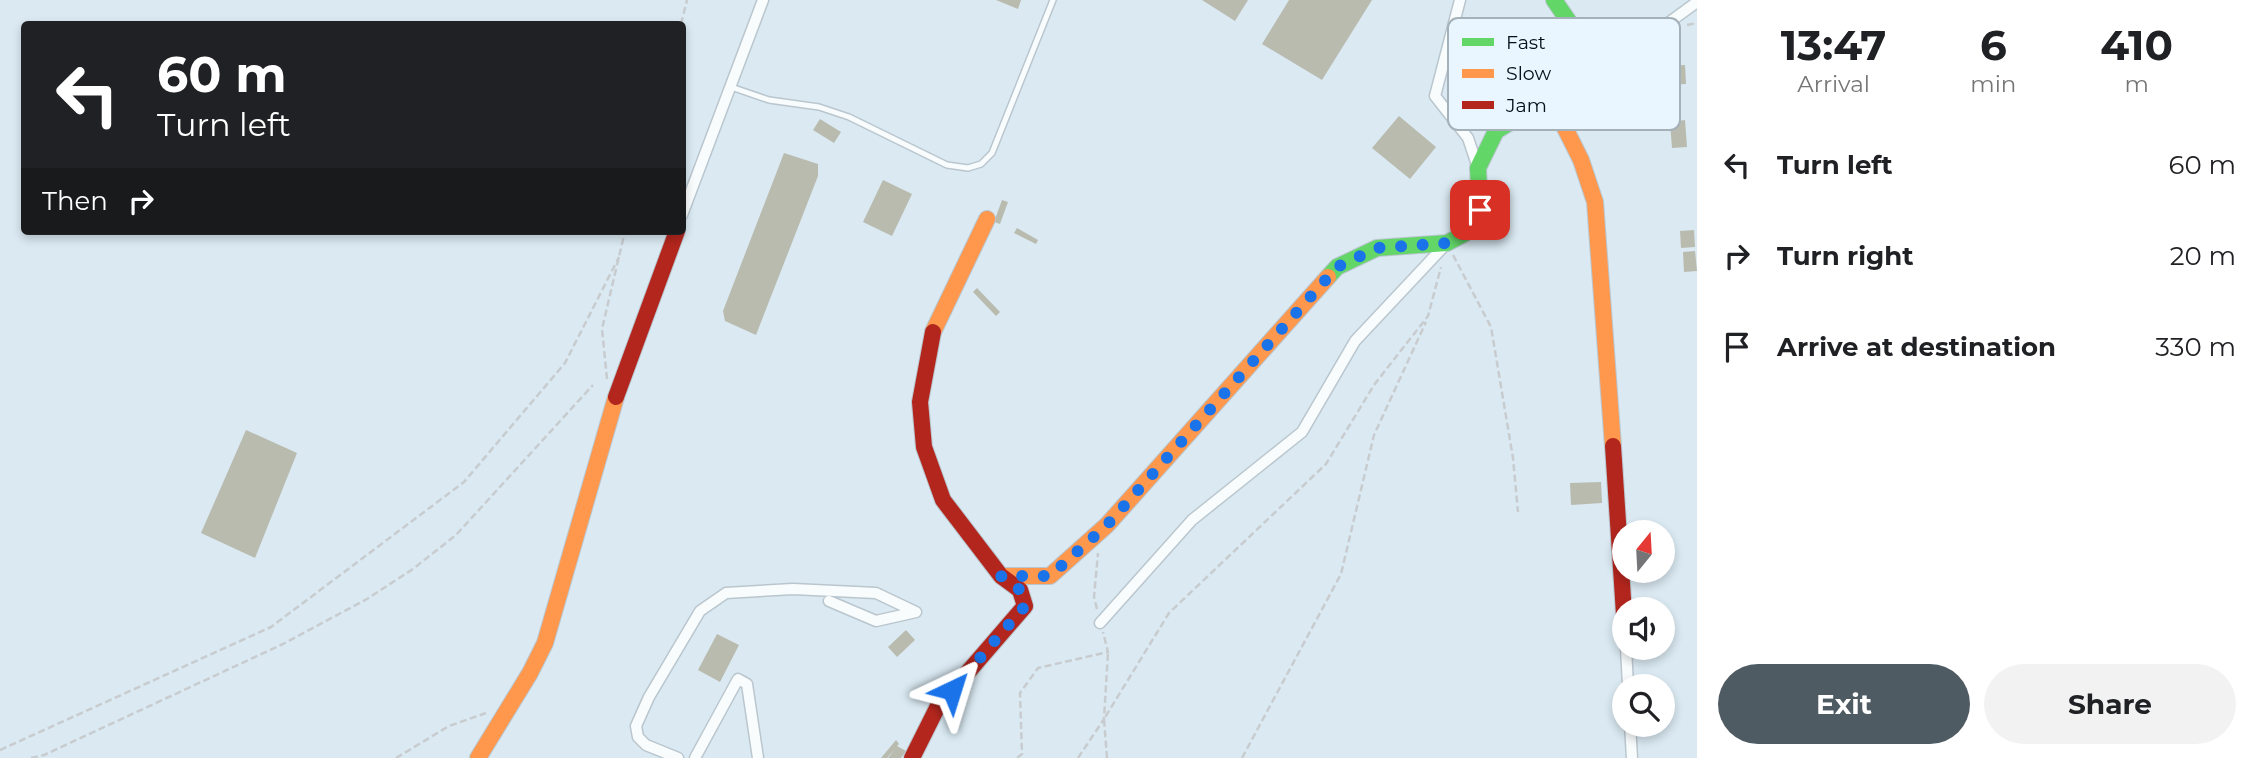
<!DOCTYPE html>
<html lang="en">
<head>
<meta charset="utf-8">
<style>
  :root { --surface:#fff; --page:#f2f2f2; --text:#202124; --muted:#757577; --accent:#4f5b63 }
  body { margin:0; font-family:Montserrat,sans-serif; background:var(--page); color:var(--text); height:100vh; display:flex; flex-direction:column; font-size:26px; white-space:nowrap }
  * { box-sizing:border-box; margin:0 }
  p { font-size:23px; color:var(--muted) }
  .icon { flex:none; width:38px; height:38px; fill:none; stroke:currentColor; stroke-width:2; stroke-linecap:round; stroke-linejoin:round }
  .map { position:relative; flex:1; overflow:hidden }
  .sheet { display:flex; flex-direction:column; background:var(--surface); width:560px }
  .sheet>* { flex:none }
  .hud { position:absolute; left:21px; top:21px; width:665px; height:214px; border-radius:7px; box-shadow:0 4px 10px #0003; background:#202124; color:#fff; overflow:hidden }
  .needle { width:46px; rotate:18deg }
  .tools { position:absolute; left:1612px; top:520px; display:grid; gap:14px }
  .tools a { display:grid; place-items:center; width:63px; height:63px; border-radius:50%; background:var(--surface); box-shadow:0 4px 10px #0003; font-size:35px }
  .pin { position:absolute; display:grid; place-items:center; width:60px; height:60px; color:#fff; margin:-30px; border-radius:14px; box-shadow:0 4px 10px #0006 }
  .me { position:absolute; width:77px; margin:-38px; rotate:41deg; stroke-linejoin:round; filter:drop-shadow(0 0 5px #0008) }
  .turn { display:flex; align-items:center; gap:24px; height:147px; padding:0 21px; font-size:32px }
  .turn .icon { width:91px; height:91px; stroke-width:2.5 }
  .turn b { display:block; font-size:49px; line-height:60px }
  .then { display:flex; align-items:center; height:66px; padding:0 21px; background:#0003; gap:14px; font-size:26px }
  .eta { display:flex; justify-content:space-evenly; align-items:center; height:119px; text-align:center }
  .eta b { font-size:42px; font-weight:700; line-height:49px }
  .button { display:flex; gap:14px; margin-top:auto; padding:14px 21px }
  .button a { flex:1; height:80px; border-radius:42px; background:var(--accent); color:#fff; font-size:28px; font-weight:700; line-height:80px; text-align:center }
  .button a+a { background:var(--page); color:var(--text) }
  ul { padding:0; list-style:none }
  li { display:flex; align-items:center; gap:21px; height:91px; padding:0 21px }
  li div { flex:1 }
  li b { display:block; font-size:26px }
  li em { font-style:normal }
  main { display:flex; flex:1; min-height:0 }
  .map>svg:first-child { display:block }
</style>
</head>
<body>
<main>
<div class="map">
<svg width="1697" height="758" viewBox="0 0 1697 758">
  <rect width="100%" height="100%" fill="#dae9f2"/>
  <!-- building -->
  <path fill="#b9bbaf" d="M996,0H1021L1018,9Z
    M1202,0H1248L1235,21Z
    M1289,0H1372L1322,80L1262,44Z
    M1685,65L1686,84L1667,85L1666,66Z
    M1399,116L1436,147L1410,179L1372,148Z
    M820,119L841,132L834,143L813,130Z
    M1685,120L1687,147L1672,148L1670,122Z
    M784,153L818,164V176L756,335L725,321L723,311Z
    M883,180L912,194L892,236L863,222Z
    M1002,200L1008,202L1000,224L994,222Z
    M1017,228L1038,240L1036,244L1014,233Z
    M1694,230L1695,247L1681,248L1680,231Z
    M1695,251L1697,271L1684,272L1683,252Z
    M977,288L1000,312L996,316L973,292Z
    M246,430L297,453L255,558L201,533Z
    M1601,482L1602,503L1571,505L1570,483Z
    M906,630L915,640L897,657L888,647Z
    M717,634L739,645L720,682L698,670Z
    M896,740L899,744L897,746L906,751L901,758H888L895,749L887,758H881Z"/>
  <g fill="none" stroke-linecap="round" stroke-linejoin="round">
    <!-- lane casing -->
    <g stroke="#bac6ce" stroke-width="8">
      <path id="lane" d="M731,87L769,100L819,107L849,117L947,165L968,168L981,164L992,153L1053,0"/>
    </g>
    <!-- street casing -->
    <g stroke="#bac6ce" stroke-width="13">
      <path id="street" d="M1460,0L1435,96L1468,138L1478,168
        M1660,29L1697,2
        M682,215L763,0
        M1100,623L1192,520L1302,432L1355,341L1447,243
        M1626,648L1628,686
        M1630,724L1632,758
        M678,758L646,745L638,737L636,726L649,697L700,611L726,593L793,589L876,593L916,612L876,621L829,601
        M695,758L738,679L747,684L758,758"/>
    </g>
    <!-- fast casing -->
    <g stroke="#bac6ce" stroke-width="18">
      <path id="fast" d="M1328,277L1337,267L1377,248L1447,243L1464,234L1480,210L1478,168L1496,131L1550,98L1576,32L1554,0"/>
    </g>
    <!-- slow casing -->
    <g stroke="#bac6ce" stroke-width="18">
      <path id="slow" d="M1550,98L1581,160L1595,202L1613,446
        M933,332L987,219
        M1001,576H1050L1107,525L1328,277
        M478,758L530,673L545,643L616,397"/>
    </g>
    <!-- jam casing -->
    <g stroke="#bac6ce" stroke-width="18">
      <path id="jam" d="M616,397L677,231
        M1613,446L1624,614
        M912,758L937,708L1025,606L1020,590L1001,576L943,500L924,447L920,402L933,332"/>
    </g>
    <!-- path -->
    <path stroke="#c8cccf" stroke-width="2.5" stroke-dasharray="7 3.5" stroke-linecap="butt" d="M681,24L687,0
      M1687,25L1697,23
      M1590,33L1621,36L1649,31
      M1453,255L1491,327L1513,458L1518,512
      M607,379L602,329L625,231
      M1097,609L1094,597L1098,553
      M0,750L271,627L464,482L565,363L619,257
      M31,758L44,755L283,644L367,599L413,569L456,535L593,385
      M396,758L449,726L486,713
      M1017,758L1022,754L1020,693L1038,668L1108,652L1103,632
      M1078,758L1104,719L1108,652
      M1107,758L1104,719L1169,613L1326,464L1374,385L1428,316L1441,267
      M1242,758L1341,574L1374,435L1426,322"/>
    <!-- lane -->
    <use href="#lane" stroke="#f9fcfd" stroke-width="5"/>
    <!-- street -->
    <use href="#street" stroke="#f9fcfd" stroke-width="10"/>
    <!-- fast -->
    <use href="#fast" stroke="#63d668" stroke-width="16"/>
    <!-- slow -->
    <use href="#slow" stroke="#ff974d" stroke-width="16"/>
    <!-- jam -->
    <use href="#jam" stroke="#b3261e" stroke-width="16"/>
  </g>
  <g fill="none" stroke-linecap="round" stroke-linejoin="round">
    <!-- route -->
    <path stroke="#1a73e8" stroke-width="12" stroke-dasharray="0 21.6" d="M952,690L1025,606L1020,590L1001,576H1050L1107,525L1337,267L1377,248L1447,243L1464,234L1480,210"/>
  </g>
  <!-- legend -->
  <rect x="1448" y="18" width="232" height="112" rx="10" fill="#e9f6ff" stroke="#a4b1b9" stroke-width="2"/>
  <rect x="1462" y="38" width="32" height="8" fill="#63d668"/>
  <rect x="1462" y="69" width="32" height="9" fill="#ff974d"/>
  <rect x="1462" y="101" width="32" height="8" fill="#b3261e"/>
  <g font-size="19" fill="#040f16">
    <text x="1506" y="49">Fast</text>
    <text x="1506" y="80">Slow</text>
    <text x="1506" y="112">Jam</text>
  </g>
</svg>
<div class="tools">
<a><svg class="needle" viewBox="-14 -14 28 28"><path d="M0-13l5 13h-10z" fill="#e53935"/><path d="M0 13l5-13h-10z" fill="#757577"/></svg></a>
<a><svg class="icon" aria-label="sound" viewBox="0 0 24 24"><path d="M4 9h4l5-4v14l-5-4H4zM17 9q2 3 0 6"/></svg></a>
<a><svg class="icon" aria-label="search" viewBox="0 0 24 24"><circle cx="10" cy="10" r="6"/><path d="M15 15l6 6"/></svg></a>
</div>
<div class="pin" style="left:1480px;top:210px;background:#d93025"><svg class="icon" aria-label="arrive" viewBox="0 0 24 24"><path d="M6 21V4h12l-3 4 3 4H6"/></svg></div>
<svg class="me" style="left:952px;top:690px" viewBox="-20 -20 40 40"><path d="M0-17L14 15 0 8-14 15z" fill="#1a73e8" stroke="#fff" stroke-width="4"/></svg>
<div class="hud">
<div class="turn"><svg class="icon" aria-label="left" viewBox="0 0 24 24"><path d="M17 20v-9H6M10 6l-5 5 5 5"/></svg><div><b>60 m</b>Turn left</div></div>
<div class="then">Then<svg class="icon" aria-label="right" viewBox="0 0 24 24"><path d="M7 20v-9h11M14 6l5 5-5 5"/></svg></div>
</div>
</div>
<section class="sheet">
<div class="eta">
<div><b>13:47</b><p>Arrival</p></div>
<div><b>6</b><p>min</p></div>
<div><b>410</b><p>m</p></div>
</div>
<ul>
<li><svg class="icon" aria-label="left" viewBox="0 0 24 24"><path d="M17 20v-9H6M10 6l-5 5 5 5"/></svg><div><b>Turn left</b></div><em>60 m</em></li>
<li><svg class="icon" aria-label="right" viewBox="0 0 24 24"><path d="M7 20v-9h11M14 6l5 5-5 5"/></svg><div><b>Turn right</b></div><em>20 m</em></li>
<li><svg class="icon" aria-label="arrive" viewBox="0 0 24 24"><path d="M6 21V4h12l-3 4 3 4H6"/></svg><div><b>Arrive at destination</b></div><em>330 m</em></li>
</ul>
<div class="button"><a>Exit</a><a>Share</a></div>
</section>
</main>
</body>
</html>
